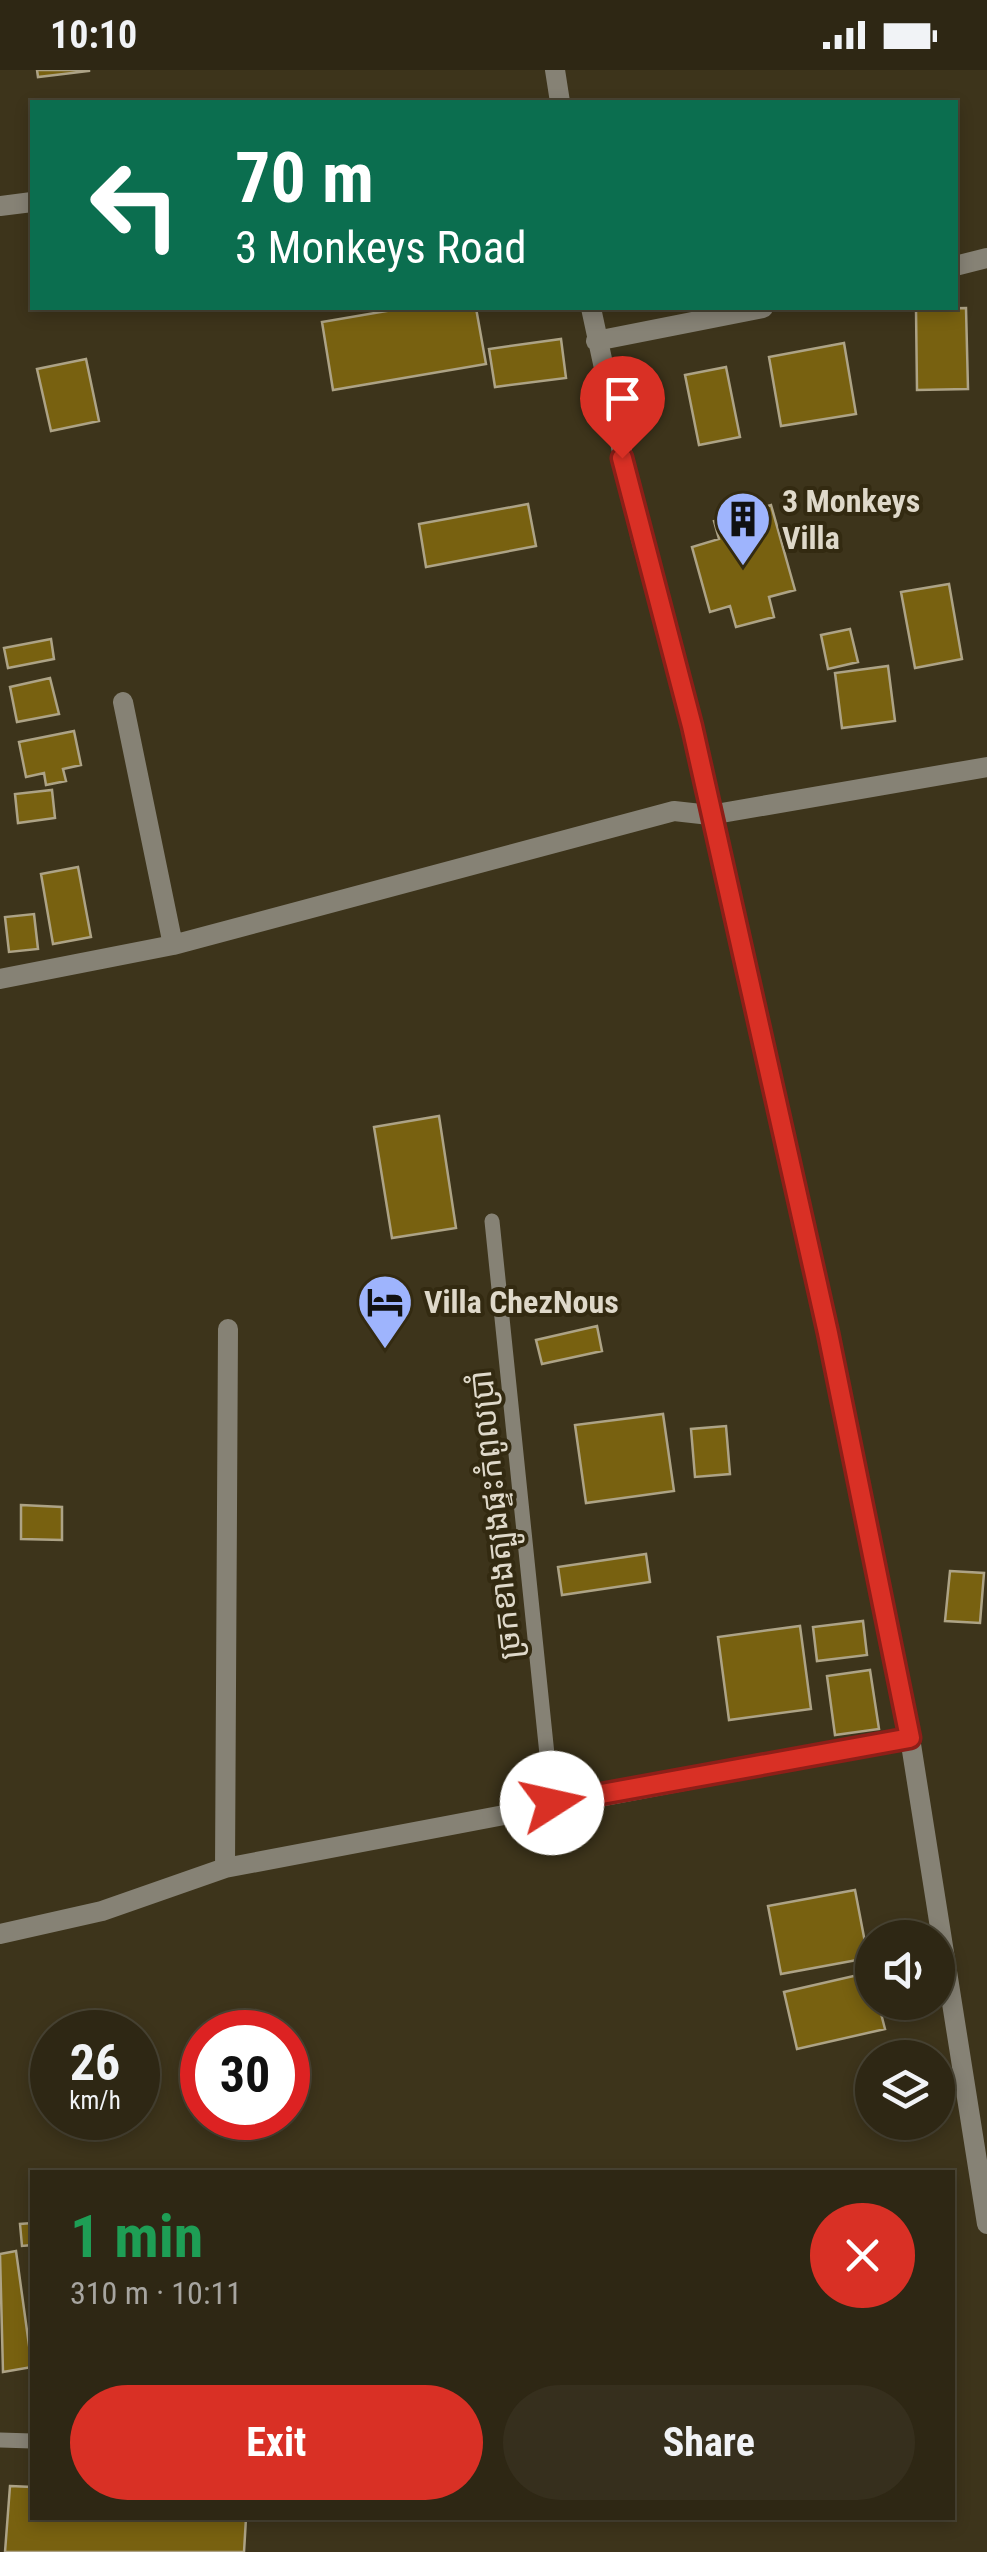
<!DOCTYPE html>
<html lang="en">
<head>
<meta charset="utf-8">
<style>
  :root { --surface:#2e2714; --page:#362f1d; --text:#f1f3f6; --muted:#a7a5a0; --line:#494434; --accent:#d93025 }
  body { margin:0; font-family:"Roboto Condensed","Noto Sans Khmer",sans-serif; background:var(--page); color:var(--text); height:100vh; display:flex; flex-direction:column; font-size:38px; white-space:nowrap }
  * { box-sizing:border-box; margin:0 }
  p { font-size:32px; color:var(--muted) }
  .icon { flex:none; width:55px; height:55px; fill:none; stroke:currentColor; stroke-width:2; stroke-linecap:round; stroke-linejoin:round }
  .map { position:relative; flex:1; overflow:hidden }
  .panel { position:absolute; left:30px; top:2100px; width:925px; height:350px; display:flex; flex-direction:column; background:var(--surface); border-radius:0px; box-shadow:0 5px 15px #0003,0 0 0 2px var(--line) }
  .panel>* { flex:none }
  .banner { position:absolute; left:30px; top:30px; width:928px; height:210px; border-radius:0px; box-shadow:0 5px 15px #0003,0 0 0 2px var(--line); background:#0b6e4f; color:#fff; overflow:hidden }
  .tools { position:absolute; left:855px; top:1850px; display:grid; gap:20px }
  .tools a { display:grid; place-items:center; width:100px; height:100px; border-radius:50%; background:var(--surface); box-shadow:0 5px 15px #0003,0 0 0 2px var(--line); font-size:50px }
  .speed { position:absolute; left:30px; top:1940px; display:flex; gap:20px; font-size:50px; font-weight:700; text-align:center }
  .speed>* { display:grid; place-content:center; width:130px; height:130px; border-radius:50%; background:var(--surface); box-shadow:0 5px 15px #0003,0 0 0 2px var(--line); line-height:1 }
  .speed small { font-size:25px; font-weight:400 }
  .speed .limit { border:15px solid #d22; background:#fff; color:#111 }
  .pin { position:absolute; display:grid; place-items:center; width:85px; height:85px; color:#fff; margin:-102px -42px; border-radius:50% 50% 50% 0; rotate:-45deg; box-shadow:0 0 10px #0007 }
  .pin .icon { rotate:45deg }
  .me { position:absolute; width:110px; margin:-55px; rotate:80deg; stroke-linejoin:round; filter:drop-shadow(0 0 8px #0008) }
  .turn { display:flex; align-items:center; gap:35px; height:210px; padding:0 40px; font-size:45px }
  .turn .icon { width:130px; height:130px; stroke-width:2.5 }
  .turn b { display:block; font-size:70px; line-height:85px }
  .round { display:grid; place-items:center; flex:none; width:105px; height:105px; border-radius:52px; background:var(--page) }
  .headline { display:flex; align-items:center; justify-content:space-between; height:170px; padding:0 40px }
  h1 { font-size:60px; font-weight:700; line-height:75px; color:#1e9e55 }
  .action { display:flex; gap:20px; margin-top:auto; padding:20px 40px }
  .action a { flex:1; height:115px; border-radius:60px; background:var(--accent); color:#fff; font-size:40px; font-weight:700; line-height:115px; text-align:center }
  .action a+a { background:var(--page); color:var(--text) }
  .status { display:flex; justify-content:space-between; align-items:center; height:70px; padding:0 50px; background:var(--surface); direction:ltr }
  .status svg { height:28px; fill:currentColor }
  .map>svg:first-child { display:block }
</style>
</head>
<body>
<div class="status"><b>10:10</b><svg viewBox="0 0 49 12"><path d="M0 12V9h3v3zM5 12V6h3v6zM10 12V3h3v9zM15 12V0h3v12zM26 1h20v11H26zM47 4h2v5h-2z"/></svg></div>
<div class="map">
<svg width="987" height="2482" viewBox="0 0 987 2482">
  <rect width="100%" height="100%" fill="#3d341b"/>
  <!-- building -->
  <path fill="#786110" stroke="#ada386" stroke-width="2.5" d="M37,0H89V1L38,7Z
    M404,238H476L486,294L333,320L322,252Z
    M966,238L968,319L917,320L916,239Z
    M561,269L566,308L495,317L489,279Z
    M844,273L856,344L781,356L769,287Z
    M86,289L99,351L51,361L37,299Z
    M726,297L740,367L699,375L685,305Z
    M528,434L536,476L426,497L419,454Z
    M771,435L795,520L769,527L774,547L736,557L730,536L710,542L692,477L719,469L714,451Z
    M949,514L962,589L915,598L901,522Z
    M850,559L858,592L828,599L821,565Z
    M51,569L54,589L8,598L4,578Z
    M888,596L895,651L842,658L835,603Z
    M50,608L59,644L17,652L10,617Z
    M74,661L81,695L63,699L66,711L46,715L44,703L26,707L19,672Z
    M52,720L55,748L18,753L15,724Z
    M78,797L91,867L53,874L41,804Z
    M34,844L38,879L9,882L5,847Z
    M439,1046L456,1158L392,1168L374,1057Z
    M597,1256L602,1281L542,1294L536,1270Z
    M663,1344L674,1421L586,1433L575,1355Z
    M726,1356L730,1404L695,1407L691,1359Z
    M21,1435L62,1437V1470L21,1469Z
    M646,1484L650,1512L562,1525L558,1497Z
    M950,1501L984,1503L980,1553L945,1551Z
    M863,1551L867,1585L817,1591L813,1557Z
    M800,1556L811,1639L729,1650L718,1567Z
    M870,1600L879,1659L835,1665L827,1606Z
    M855,1820L868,1888L781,1904L768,1836Z
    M871,1902L872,1932H878L885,1959L797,1979L784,1922Z
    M32,2153V2175L22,2176L20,2154Z
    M16,2181L32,2297L3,2302L0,2184Z
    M10,2416L32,2417V2448H246L244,2482H5Z"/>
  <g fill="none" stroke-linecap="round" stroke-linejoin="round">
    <!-- lane -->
    <path stroke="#868275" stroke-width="15" d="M492,1151L552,1733
      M0,2370L32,2371"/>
    <!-- street -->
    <path stroke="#868275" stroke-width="20" d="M555,0L560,32
      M0,136L32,132
      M955,196L987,188
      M591,238L640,465L692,656L827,1263L910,1668L987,2154
      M596,271L763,238
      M123,632L173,875
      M0,909L173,875L674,741L710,745L987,697
      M225,1798L228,1259
      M0,1864L102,1841L225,1798L910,1668"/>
  </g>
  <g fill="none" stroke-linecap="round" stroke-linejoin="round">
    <!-- route casing -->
    <g stroke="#8d1f18" stroke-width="25">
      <path id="route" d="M552,1733L910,1668L828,1263L692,656L622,388"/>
    </g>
    <!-- route -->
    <use href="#route" stroke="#d93025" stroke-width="18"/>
  </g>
  <!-- icons -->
  <defs>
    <g id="building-pin" transform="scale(2.875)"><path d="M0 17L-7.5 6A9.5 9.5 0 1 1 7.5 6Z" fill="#9eb4fd" stroke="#332a11"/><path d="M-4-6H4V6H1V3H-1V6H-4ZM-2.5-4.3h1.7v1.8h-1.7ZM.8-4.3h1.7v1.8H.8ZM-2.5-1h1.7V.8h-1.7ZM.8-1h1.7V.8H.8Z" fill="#111"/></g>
    <g id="hotel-pin" transform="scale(2.875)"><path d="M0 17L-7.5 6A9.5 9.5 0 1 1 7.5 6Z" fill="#9eb4fd" stroke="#332a11"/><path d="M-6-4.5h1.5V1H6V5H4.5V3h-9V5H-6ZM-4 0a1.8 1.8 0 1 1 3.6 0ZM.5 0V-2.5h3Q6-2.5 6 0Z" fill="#111"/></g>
  </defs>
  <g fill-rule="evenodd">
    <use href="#building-pin" x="743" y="449"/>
    <use href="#hotel-pin" x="385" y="1232"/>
  </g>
  <g text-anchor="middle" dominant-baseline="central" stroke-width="8" stroke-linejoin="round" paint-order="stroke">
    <!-- poi labels -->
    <g font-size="32" font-weight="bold" fill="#dfd9ca" stroke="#332a11" text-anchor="start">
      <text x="782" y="431">3 Monkeys<tspan x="782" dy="37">Villa</tspan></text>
      <text x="424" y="1232">Villa ChezNous</text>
    </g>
    <!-- street labels -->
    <g font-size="32" fill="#dfd9ca" stroke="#332a11">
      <text transform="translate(495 1445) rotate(-96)">ច្រកខាងត្បូងផ្ទះកំពូលប្រាំ</text>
    </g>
  </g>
</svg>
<div class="tools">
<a><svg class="icon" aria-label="sound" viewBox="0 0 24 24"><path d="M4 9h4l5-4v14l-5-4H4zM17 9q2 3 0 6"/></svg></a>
<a><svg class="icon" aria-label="layers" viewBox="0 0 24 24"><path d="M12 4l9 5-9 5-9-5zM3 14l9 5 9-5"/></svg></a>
</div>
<div class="speed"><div>26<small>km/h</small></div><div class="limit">30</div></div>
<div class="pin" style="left:622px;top:388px;background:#d93025"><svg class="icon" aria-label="arrive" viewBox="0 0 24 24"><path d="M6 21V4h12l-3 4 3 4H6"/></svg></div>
<svg class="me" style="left:552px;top:1733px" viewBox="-20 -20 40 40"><circle r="19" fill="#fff"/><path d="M0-13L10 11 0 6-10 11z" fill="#d93025"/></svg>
<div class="banner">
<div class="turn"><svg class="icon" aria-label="left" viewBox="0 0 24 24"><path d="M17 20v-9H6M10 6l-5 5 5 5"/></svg><div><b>70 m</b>3 Monkeys Road</div></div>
</div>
<section class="panel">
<div class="headline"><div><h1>1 min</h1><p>310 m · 10:11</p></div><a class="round" style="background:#d93025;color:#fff"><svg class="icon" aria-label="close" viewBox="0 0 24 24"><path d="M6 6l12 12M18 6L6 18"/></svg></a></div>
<div class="action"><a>Exit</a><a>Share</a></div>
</section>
</div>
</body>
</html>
